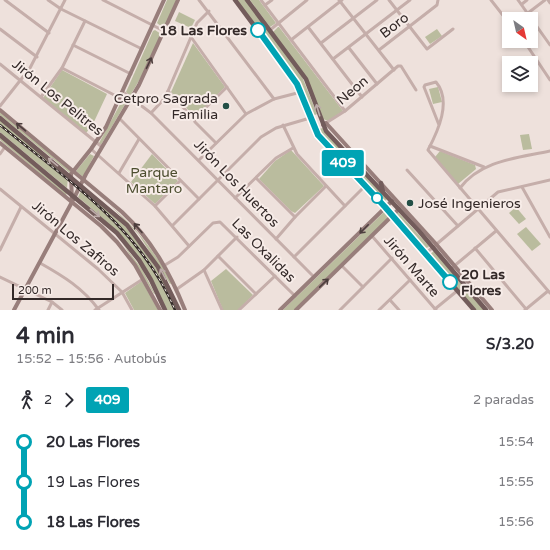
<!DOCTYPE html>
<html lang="es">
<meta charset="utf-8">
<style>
:root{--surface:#fff;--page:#f7f7f7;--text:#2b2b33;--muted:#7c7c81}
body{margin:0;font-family:"Varela Round",sans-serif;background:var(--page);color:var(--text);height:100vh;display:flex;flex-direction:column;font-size:15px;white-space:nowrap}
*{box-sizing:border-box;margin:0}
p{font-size:13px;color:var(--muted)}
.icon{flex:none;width:22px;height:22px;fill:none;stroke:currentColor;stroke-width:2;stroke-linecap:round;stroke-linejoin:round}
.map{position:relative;height:310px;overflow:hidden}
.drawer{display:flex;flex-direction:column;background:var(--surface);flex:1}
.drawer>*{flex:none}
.badge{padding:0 8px;border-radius:3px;font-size:14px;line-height:26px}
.needle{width:26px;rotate:146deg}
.fabs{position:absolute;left:502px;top:12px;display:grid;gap:8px}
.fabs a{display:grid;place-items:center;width:36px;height:36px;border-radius:0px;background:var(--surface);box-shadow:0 2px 6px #0003;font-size:20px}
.scale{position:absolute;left:12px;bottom:10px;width:102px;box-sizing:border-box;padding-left:4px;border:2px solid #332928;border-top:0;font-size:11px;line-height:14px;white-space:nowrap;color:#332928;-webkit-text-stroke:3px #f7ece8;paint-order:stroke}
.map>.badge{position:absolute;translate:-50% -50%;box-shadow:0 0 0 2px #fff}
.legs{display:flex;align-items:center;gap:6px;height:44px;padding:0 16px;font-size:13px}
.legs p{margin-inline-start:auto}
.overview{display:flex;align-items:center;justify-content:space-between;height:68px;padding:0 16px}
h1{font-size:22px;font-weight:800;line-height:30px}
ul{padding:0 16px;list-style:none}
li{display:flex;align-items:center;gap:14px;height:40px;font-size:15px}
li i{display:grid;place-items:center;width:6px;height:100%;margin:0 5px;background:currentColor}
li i::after{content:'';width:10px;height:10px;margin:-5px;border:3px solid;border-radius:50%;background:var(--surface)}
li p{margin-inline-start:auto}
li:first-child i{background:linear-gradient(#0000 50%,currentColor 0)}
li:last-child i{background:linear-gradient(currentColor 50%,#0000 0)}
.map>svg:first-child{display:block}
.green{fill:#babc9e}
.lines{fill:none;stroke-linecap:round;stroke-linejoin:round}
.street{stroke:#c5aeaa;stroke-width:3}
.secondary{stroke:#987e7b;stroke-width:4}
.primary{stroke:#735c5b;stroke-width:4.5}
.rail-casing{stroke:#332928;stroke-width:2.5}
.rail{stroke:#f7ece8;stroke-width:1;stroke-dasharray:3;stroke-linecap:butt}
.oneway{stroke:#4c3e3d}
.oneway2{stroke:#bcaba9}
.line-1-casing{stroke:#fff;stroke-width:9}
.line-1{stroke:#00a3b4;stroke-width:6}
.stop-1-dot{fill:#fff;stroke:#00a3b4;stroke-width:2}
.poi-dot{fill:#234f46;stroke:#f7ece8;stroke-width:1.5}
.labels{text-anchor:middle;stroke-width:4;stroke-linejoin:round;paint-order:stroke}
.street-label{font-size:14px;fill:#332928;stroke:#f7ece8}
.stop-label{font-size:14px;font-weight:bold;fill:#332928;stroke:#f7ece8;text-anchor:end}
.poi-label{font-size:14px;fill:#332928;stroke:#f7ece8;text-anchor:end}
.park-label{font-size:14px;fill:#4c4e2f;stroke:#f7ece8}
</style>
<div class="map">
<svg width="550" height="310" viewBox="0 0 550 310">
<rect width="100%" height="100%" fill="#eee1dc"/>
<g class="green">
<polygon points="167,0 177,0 165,27 162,27 157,23"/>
<polygon points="236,0 246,0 301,74 317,114 311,117 298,82"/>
<polygon points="250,0 259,0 276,23 270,27"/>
<polygon points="179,12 195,20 191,28 175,21"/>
<polygon points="278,27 279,27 343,111 328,121 323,119 308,80 273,32"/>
<polygon points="437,29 442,36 430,44 425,37"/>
<polygon points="155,30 161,34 144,72 130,96 126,92 153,31"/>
<polygon points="193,43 225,87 195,117 171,92"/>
<polygon points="62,70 107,94 92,126 86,133 43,98"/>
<polygon points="438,87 442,102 433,104 429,89"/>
<polygon points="124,97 126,97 127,101 101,145 99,143"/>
<polygon points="0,111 72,172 71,174 0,115"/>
<polygon points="315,118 319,129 323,128 387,199 383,203 322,138 312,119"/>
<polygon points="0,120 68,177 67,188 0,132"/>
<polygon points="529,134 532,149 523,150 520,135"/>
<polygon points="0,137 67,192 66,196 0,140"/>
<polygon points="291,150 324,186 295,213 291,211 259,179 275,161"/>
<polygon points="440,151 475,165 476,169 458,184 435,157"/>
<polygon points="90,154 94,156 83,177 76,171"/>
<polygon points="152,154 178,181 155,204 131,182"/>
<path d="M82,189L126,227L162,276L177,310H167C143,256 123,234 78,197Z"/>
<path d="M110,205C139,231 153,249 172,283L170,284L139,235Z"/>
<polygon points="516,207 526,219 519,224 509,213"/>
<polygon points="385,211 388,218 294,310 283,310"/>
<polygon points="398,212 428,245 429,247 423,249 395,216"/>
<polygon points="526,227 541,244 532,251 517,234"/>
<polygon points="123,244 142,269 155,294 154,294"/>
<polygon points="434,251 484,310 476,310 429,255"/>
<polygon points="226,269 253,295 238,310 223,310 211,281"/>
<polygon points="142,281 158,310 134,310 125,293"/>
</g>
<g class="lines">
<g class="street">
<polyline points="5,0 49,33"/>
<polyline points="48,0 61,9 142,49"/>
<polyline points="103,0 164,31"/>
<polyline points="199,0 274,99"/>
<polyline points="261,0 345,111"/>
<polyline points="339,0 394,70"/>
<polyline points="389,0 427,49 453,29"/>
<polyline points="491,0 509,23"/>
<polyline points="518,0 550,45"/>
<polyline points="548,0 550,3"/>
<polyline points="522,4 527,0"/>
<polyline points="265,5 272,0"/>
<polyline points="528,13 545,0"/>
<polyline points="308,27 362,97"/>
<polyline points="0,29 37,57"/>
<polyline points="270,30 307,0"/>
<polyline points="191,37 246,114"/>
<polyline points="291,40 342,0"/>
<polyline points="524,41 550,80"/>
<polyline points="321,43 377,0"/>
<polyline points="73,45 131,74"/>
<polyline points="349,48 377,84"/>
<polyline points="379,50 437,5 438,0"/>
<polyline points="333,59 410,0"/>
<polyline points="0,64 102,147"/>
<polyline points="62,68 120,98"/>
<polyline points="168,91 194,119 195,122 216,143"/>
<polyline points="123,92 151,113 314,277"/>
<polyline points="41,97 62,68 85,21"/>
<polyline points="0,106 30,68 65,0"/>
<polyline points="151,113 163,100 168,91 197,23 209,11"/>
<polyline points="119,118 199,199"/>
<polyline points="194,119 227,87"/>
<polyline points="326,123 345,111 398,66 401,66 416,90"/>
<polyline points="283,125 297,154 345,206"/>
<path d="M439,125L424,87L425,85L436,82C452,101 438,131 428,150L550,293"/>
<polyline points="430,146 484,167"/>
<polyline points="91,149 155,206 189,246"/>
<polyline points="0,154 5,147"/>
<polyline points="199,160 246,114 274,99 301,92"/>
<polyline points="407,170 458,226"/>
<polyline points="119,173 139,139"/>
<polyline points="256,178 295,217"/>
<polyline points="522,187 550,237"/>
<path d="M460,188C481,160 518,158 550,151"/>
<polyline points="0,189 98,269 122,292 132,310"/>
<polyline points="235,198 276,158 293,148"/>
<polyline points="155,206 180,181"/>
<polyline points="173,225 261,137 276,128 310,118"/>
<polyline points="372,236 436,310"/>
<polyline points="276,239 295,217 326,186"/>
<polyline points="475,248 526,309"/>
<polyline points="0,250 21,207"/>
<polyline points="425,254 498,192 550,180"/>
<polyline points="218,256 256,294"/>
<polyline points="294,257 365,186"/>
<path d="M40,263C63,276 83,288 99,310"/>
<polyline points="165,265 178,257 213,223 220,222 295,296"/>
<polyline points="342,266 363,287"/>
<polyline points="453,267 496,231"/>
<polyline points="204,270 222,310"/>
<polyline points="0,277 52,302 62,310"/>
<polyline points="177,289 204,270 237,237"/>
<polyline points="390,300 399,310"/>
<polyline points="435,309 457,291"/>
<polyline points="48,310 52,302"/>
<polyline points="95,310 143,279"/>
<polyline points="239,310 275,276"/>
<polyline points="340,310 392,258"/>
<polyline points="379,310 410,280"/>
<polyline points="525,310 548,291"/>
</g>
<g class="secondary">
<path d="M0,110L122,212C152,240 170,273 185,310"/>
<polyline points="323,125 326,123 436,244 492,310"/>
<polyline points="0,143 101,226 117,242 135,265 160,310"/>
<polyline points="73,200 86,174 139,85 178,0"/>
<polyline points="14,310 72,202 71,174 91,149 106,127 164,0"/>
<polyline points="280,310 392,201"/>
<polyline points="296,310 399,209"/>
</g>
<g class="primary">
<polyline points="235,0 294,79 318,135 385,207 474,310"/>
<polyline points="247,0 306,79 326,131 419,231 486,310"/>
<polyline points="0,118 127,225 158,267 179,310"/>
<polyline points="0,135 117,233 139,260 151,280 165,310"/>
<polyline points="381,183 383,192"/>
</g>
<defs>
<path id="rail" d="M0,125C68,181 139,226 175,310"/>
</defs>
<use href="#rail" class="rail-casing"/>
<use href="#rail" class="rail"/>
</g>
<defs><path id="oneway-shaft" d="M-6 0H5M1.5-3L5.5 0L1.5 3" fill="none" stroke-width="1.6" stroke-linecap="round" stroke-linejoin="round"/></defs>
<g class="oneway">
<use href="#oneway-shaft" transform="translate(149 63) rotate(-65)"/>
<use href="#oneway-shaft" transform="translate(21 127) rotate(-140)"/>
<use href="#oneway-shaft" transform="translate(138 228) rotate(-131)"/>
<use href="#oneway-shaft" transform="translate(364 229) rotate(135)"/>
<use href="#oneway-shaft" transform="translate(324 283) rotate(-44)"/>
</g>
<g class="oneway2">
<use href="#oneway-shaft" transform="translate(318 110) rotate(-107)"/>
<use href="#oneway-shaft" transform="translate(53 162) rotate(-141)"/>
<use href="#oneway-shaft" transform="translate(95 213) rotate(39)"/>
<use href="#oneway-shaft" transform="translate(163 274) rotate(-118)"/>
</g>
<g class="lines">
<defs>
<polyline id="line-1" points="258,30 297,84 318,135 385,207 450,282"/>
</defs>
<use href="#line-1" class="line-1-casing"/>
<use href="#line-1" class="line-1"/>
</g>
<g class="stop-1-dot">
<circle cx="258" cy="30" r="7"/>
<circle cx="377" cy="198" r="5"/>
<circle cx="450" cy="282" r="7"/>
</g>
<g class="poi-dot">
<circle cx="226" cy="106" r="4"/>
<circle cx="410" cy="203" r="4"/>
</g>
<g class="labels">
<g class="street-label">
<text transform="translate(394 25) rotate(-38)" y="5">Boro</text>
<text transform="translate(352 90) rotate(-40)" y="5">Neon</text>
<text transform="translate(58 97) rotate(39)" y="5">Jirón Los Pelitres</text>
<text transform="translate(237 183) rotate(46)" y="5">Jirón Los Huertos</text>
<text transform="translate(76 238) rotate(40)" y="5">Jirón Los Zafiros</text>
<text transform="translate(264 250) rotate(45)" y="5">Las Oxalidas</text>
<text transform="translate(412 266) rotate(49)" y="5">Jirón Marte</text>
</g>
<g class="stop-label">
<text x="247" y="35">18 Las Flores</text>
<text x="461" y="279" text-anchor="start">20 Las<tspan x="461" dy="16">Flores</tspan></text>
</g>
<g class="poi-label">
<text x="218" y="103">Cetpro Sagrada<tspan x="218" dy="16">Familia</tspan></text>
<text x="418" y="208" text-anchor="start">José Ingenieros</text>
</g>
<g class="park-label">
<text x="154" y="177">Parque<tspan x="154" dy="16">Mantaro</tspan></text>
</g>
</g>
</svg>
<div class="fabs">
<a><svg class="needle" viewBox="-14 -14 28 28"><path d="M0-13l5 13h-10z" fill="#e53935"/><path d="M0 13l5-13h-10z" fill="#7c7c81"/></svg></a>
<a><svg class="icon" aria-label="layers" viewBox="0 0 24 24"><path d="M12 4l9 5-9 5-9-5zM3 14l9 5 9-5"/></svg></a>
</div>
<div class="scale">200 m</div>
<b class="badge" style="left:343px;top:163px;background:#00a3b4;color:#fff">409</b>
</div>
<section class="drawer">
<div class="overview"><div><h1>4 min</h1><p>15:52 – 15:56 · Autobús</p></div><b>S/3.20</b></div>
<div class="legs"><svg class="icon" aria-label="walk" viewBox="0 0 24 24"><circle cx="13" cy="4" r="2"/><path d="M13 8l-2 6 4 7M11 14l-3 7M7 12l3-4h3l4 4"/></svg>2<svg class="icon" aria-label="forward" viewBox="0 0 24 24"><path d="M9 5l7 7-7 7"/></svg><b class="badge" style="background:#00a3b4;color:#fff">409</b><p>2 paradas</p></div>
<ul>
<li><i style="color:#00a3b4"></i><b>20 Las Flores</b><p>15:54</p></li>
<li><i style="color:#00a3b4"></i><span>19 Las Flores</span><p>15:55</p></li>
<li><i style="color:#00a3b4"></i><b>18 Las Flores</b><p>15:56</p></li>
</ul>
</section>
